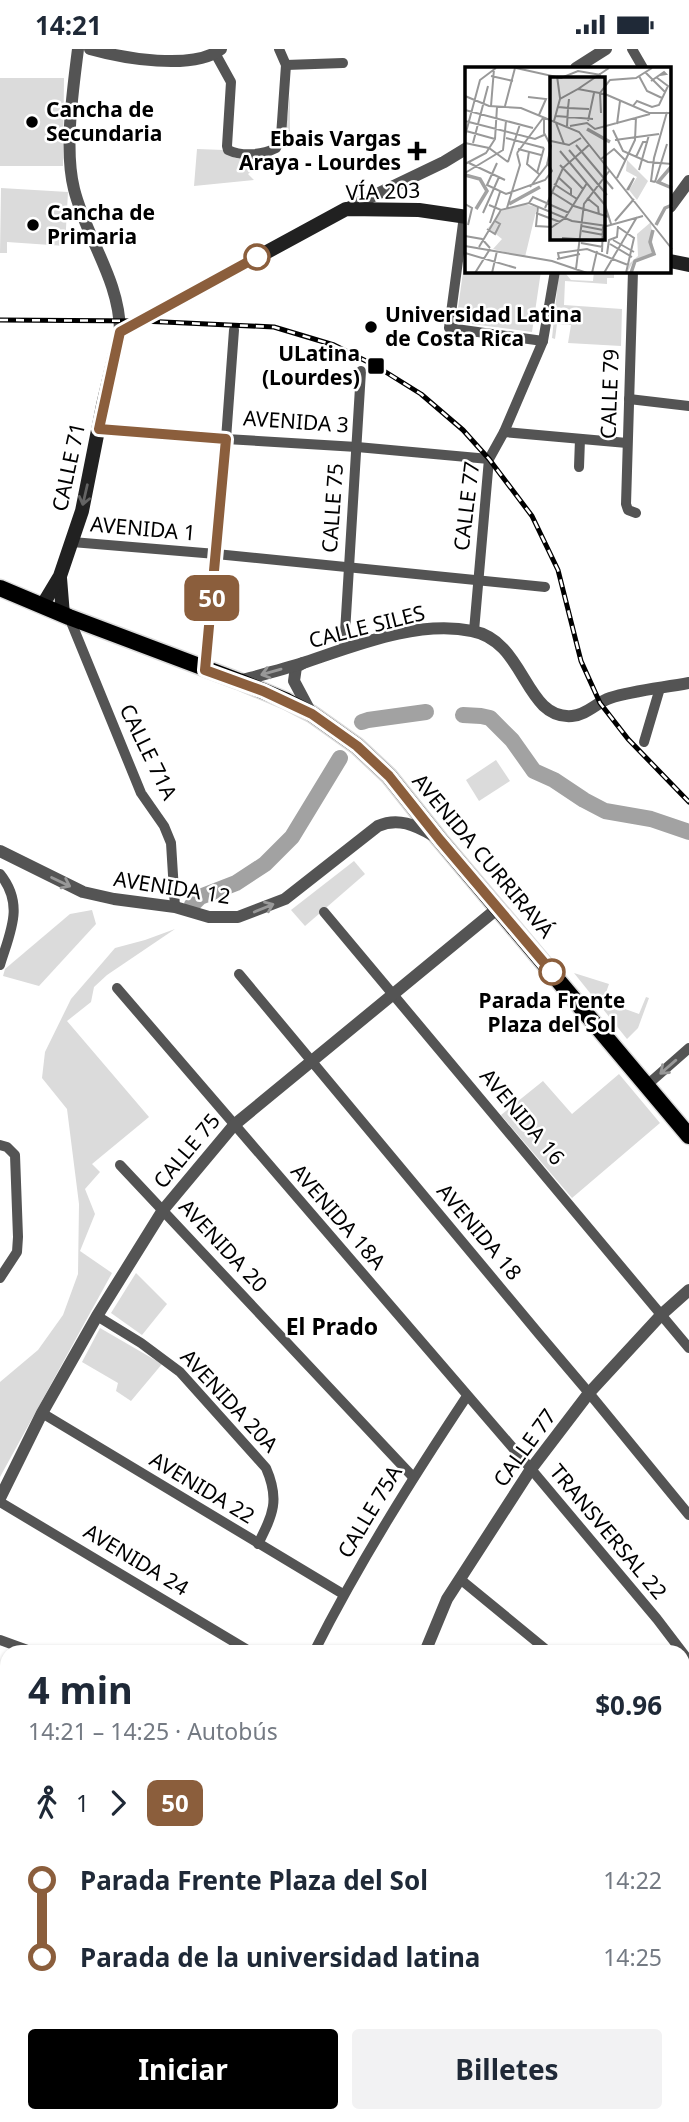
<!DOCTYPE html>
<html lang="es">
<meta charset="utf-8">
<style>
:root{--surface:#fff;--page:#f2f2f3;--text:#1f2937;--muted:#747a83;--accent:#000}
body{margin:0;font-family:"Noto Sans",sans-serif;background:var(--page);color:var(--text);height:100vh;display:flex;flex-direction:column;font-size:26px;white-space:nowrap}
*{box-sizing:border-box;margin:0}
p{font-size:23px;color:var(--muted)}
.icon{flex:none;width:38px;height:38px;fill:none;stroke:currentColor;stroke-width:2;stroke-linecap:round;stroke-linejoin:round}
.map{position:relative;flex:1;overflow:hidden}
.drawer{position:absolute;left:0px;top:1596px;width:690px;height:478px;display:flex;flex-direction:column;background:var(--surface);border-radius:21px 21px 0 0;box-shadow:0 2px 5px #0004}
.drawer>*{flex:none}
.badge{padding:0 14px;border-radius:10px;font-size:24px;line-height:46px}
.map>.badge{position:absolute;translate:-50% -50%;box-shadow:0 0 0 4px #fff}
.legs{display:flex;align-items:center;gap:10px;height:77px;padding:0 28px;font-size:23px}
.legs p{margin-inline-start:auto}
.summary{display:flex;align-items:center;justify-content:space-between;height:119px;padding:0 28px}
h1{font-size:38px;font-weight:700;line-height:52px}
.button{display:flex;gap:14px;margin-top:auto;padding:14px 28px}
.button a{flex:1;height:80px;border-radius:7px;background:var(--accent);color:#fff;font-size:28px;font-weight:700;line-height:80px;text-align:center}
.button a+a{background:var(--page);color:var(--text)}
ul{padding:0 28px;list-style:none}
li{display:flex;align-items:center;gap:24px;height:77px;font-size:26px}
li i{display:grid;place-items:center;width:10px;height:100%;margin:0 9px;background:currentColor}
li i::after{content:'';width:18px;height:18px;margin:-9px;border:5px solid;border-radius:50%;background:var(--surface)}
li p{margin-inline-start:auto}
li:first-child i{background:linear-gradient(#0000 50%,currentColor 0)}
li:last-child i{background:linear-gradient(currentColor 50%,#0000 0)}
.status{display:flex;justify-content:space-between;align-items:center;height:49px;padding:0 35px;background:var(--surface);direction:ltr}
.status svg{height:19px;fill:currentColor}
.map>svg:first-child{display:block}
.green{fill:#dbdbdb}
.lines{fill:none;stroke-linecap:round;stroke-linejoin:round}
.river{stroke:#a2a2a2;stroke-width:16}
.trunk-casing{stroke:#dbdbdb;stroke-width:19}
.minor{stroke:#545454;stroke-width:10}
.tertiary{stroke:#545454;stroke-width:12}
.secondary{stroke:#212121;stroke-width:14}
.trunk{stroke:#000;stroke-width:16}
.rail-casing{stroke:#000;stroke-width:5}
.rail{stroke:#fff;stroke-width:2.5;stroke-dasharray:8;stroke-linecap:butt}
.oneway{stroke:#646464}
.oneway2{stroke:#989898}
.line-1-casing{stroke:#fff;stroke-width:16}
.line-1{stroke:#8b5e3c;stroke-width:10}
.poi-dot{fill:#000;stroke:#fff;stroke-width:2.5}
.stop-1-dot{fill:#fff;stroke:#8b5e3c;stroke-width:3.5}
.labels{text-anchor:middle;stroke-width:5;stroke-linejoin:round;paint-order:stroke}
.poi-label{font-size:21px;font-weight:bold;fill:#000;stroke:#fff;text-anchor:start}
.street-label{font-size:21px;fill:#000;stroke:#fff}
.stop-label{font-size:21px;font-weight:bold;fill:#000;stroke:#fff}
.neighbourhood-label{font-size:23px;font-weight:bold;fill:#000;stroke:#fff}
.inset-river{fill:none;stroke:#a2a2a2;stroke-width:3.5}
.inset-road{fill:none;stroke:#999;stroke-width:2}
.view{fill:#000;fill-opacity:0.15;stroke:#000;stroke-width:3.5}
.inset-edge{fill:none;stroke:#000;stroke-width:3.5}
</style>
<div class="status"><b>14:21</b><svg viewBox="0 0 49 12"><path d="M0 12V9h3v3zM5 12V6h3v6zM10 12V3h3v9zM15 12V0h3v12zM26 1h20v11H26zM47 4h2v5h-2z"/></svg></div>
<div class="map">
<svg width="689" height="2073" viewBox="0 0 689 2073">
<rect width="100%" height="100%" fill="#fff"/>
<g class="green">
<polygon points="0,29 64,29 63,117 0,117"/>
<path d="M290,46V92L248,125L254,131L194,137L197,100L224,101C230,109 239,110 249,111C288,112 286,74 290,46Z"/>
<polygon points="1,139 68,143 65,197 7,193 7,204 0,204"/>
<polygon points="467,195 467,222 541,222 532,283 456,273"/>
<polygon points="559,222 566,225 571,231 593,232 594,222 614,222 614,229 607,229 607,235 565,232 564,256 622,260 621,297 568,294 571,276 557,275 555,290 552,289"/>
<polygon points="496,711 510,732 479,752 466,731"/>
<polygon points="354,812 365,825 305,877 291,861"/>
<polygon points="92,861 96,875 39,937 3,927 5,920 70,865"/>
<polygon points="175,880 107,926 94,938 91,953 67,972 149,1068 92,1115 100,1123 85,1140 95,1165 80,1202 112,1224 0,1428 0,1333 38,1301 63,1266 78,1225 79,1155 67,1060 42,1029 45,1003 71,950 103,913 115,899 145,891"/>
<polygon points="574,924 609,935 603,952 639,965 646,948 649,949 638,979 627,990"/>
<polygon points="619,1025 660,1074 572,1149 501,1066 543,1032 572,1065"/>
<polygon points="136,1224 167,1255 142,1286 111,1264"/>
<polygon points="100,1279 162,1315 131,1352 116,1342 118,1334 82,1313"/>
</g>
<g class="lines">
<g class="river">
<polyline points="463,666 481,667 490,669 512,691 534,722 554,731 584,751 605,762 651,770 689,783"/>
<polyline points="362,673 368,671 426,663"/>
<polyline points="192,856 200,848 236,834 265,815 292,788 340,709"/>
</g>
<defs>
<polyline id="trunk" points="0,539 69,568 239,632 287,652 312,665 357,697 389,727 440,791 689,1087"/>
</defs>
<use href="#trunk" class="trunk-casing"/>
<g class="minor">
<polyline points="632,0 643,19"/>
<path d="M215,4L231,33L227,97L228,101C243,108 262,106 276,99L281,87L286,16L279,0"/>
<polyline points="286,16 343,14"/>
<polyline points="464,167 449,279 543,292"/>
<polyline points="633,222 626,455 628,461 636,464"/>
<polyline points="234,281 226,390 357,398 489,410"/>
<polyline points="629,350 689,357"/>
<polyline points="504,383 627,394"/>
<polyline points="579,418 580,390"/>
<polyline points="72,493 216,505 545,538"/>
<polyline points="69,568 141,744 164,777 171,794 175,858"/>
<polyline points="474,582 489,410 504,383 543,292 555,222"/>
<polyline points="344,600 361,322"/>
<polyline points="644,693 660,639"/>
<path d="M0,825C25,856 10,883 0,916"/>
<polyline points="324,863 689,1299"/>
<polyline points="239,925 539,1285 589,1344 689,1466"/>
<polyline points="117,939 531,1420 657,1570 689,1612"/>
<polyline points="647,1036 689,999"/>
<polyline points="0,1096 7,1098 15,1106 18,1188 17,1203 0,1229"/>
<polyline points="120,1116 413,1428"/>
<path d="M97,1267L141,1294L180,1323L266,1419C280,1451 273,1465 258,1495"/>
<polyline points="42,1364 343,1545"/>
<polyline points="0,1453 251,1603"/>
<polyline points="460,1530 549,1603"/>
<polyline points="0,1591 33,1603"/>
<path d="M314,1603C359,1514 412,1430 467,1347"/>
<polyline points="682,1771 689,1773"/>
<polyline points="0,1774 7,1776"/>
<polyline points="0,1838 7,1841"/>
<polyline points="682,1883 689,1884"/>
<polyline points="0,1908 7,1909"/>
<polyline points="606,2067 628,2073"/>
<polyline points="678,2067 678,2073"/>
<polyline points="148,2073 149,2067"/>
<polyline points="231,2073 233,2067"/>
<polyline points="305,2073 306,2067"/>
</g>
<g class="tertiary">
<path d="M78,0C73,41 64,100 74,140C86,189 120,231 120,283"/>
<path d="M90,0C122,9 193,22 221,0"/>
<polyline points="576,19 606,0"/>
<polyline points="670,158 689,132"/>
<polyline points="346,160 444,113 467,99"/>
<polyline points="303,614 296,618 294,632 311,664"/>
<path d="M239,632C261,626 284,620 306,613C357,596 418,571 472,582C526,592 524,671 572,667C587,666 597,653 610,649C635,641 663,639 689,634"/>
<path d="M0,802L83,843L114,850L175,858L209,868H238L285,850L378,777C398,768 415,776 434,787"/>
<polyline points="0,1449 42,1364 97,1267 163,1161 234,1076 498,859"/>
<polyline points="425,1603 447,1550 531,1420 589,1344 662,1265 689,1241"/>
<polyline points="0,1689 7,1691"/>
<polyline points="389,2073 389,2067"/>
</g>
<g class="secondary">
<polyline points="670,212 689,216"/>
<polyline points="99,380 226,390 205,621"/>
<polyline points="60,529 63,566"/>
<polyline points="42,557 60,527 82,462 103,356 120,283 346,160 419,161 467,168"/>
</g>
<use href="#trunk" class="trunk"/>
<defs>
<polyline id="rail" points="0,271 142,272 274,278 334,296 376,317 421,345 463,381 489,410 532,467 558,521 581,612 600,654 628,690 689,753"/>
</defs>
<use href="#rail" class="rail-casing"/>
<use href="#rail" class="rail"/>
</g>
<defs><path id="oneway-shaft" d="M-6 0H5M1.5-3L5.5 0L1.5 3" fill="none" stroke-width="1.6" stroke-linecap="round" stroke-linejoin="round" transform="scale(1.75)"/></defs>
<use class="oneway" href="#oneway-shaft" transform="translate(85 446) rotate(103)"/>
<g class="oneway2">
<use href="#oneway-shaft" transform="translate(271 623) rotate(164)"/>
<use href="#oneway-shaft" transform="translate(61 833) rotate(26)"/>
<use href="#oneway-shaft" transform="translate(264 859) rotate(-22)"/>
<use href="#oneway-shaft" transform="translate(668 1018) rotate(139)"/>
</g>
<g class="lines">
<defs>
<polyline id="line-1" points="257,208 120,283 99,380 226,390 205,621 263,642 312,665 357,697 389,727 440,791 552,923"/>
</defs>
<use href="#line-1" class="line-1-casing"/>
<use href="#line-1" class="line-1"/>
</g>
<g class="poi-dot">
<circle cx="32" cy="73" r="7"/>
<path d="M413.5 91.5h7v7h7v7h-7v7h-7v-7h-7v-7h7z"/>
<circle cx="33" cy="176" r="7"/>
<circle cx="371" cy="278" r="7"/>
<rect x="367" y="308" width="18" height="18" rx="3.5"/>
</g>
<g class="stop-1-dot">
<circle cx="257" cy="208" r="12"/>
<circle cx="552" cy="923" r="12"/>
</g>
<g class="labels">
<g class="poi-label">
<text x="46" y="68">Cancha de<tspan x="46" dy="24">Secundaria</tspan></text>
<text x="401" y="97" text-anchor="end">Ebais Vargas<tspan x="401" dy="24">Araya - Lourdes</tspan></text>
<text x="47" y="171">Cancha de<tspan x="47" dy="24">Primaria</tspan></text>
<text x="385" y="273">Universidad Latina<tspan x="385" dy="24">de Costa Rica</tspan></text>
<text x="360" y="312" text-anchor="end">ULatina<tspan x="360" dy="24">(Lourdes)</tspan></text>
</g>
<g class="street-label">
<text transform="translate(383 143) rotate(-2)" y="7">VÍA 203</text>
<text transform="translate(610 345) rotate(-88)" y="7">CALLE 79</text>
<text transform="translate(296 373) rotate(4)" y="7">AVENIDA 3</text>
<text transform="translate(69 418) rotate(-78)" y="7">CALLE 71</text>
<text transform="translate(467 457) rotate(-83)" y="7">CALLE 77</text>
<text transform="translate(333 459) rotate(-86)" y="7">CALLE 75</text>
<text transform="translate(143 480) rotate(5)" y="7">AVENIDA 1</text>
<text transform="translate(367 578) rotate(-14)" y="7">CALLE SILES</text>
<text transform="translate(148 703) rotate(64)" y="7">CALLE 71A</text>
<text transform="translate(483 807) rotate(50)" y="7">AVENIDA CURRIRAVÁ</text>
<text transform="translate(172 839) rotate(9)" y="7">AVENIDA 12</text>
<text transform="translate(522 1068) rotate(50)" y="7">AVENIDA 16</text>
<text transform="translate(187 1102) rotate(-50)" y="7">CALLE 75</text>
<text transform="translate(338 1168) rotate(49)" y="7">AVENIDA 18A</text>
<text transform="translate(479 1183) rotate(50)" y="7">AVENIDA 18</text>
<text transform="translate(223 1197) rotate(47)" y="7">AVENIDA 20</text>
<text transform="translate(229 1352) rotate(47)" y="7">AVENIDA 20A</text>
<text transform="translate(525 1399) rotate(-54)" y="7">CALLE 77</text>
<text transform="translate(202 1439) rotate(31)" y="7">AVENIDA 22</text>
<text transform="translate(370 1463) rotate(-59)" y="7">CALLE 75A</text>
<text transform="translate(608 1483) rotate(50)" y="7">TRANSVERSAL 22</text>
<text transform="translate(136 1511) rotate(31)" y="7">AVENIDA 24</text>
</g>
<g class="stop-label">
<text x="552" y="959">Parada Frente<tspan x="552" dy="24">Plaza del Sol</tspan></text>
</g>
<g class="neighbourhood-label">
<text x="332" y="1286">El Prado</text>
</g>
</g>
<g transform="translate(465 18)">
<rect width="206" height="206" fill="#fff"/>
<path d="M162,93L183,114L172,133L164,123L172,110L161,104ZM59,137L72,140L60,190L28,182L37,172L23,161L37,144ZM186,155L188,187L169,193L162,206L164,197L173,189L172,167Z" fill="#dbdbdb"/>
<path class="inset-river" d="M122,62L145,75M206,100L193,115L207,121M0,108L15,112L22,124L11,142M44,137L75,120M191,158L200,141L207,138M166,206L170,194L189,187L185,175L188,163"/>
<path class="inset-road" d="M51,1L96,11L113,4L136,8M180,5L200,25M26,9L48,14M92,9L95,31M174,9L182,24L197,31M186,14L199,5L201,7L195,8M113,22L144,1M0,29L24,39L56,41L114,65L207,182M63,30L81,32L74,48M104,32L103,41L124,42M26,39L29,2M40,39L50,1M168,39L172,34L187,40L194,38L203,19L191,10M93,40L103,41L102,59M0,43L68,61M136,46L135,26L145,13L171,11L187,1M205,46L206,70M91,49L128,52M0,54L70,72L79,68M89,54L95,32L113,22L140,27L184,46H207M123,54L129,26M91,56L99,77M152,57L155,34M105,59L122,56L130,62L185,47M148,63L158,84L183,95L207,97M1,64L30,72M0,69L15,13L31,1M41,71L79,81M150,73L194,67M86,74L104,78L116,71M0,76L24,81L43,95M8,76L23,19M111,78L148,122M53,82L76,88M104,83L142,128M95,84L140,138L146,157M64,85L62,97L74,107M52,86L78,51M171,90L178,75H183M136,92L149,82L161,94M43,95L55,57M4,96L40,113M32,96L22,118L41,127L80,113L87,104L82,95M0,97L21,86L30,72L32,40M95,98L118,122M174,103L184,68M0,106L38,83L41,54M72,106L79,81M93,110L106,122V128M152,111L170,73L171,50M190,115L186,114L189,91L202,45M190,115L202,77M89,117L112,132M65,120L82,98L86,79L79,66V50M162,123L169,111L163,123M85,124L109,139L144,150M122,131L133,140L134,148M64,136L68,130L104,146M0,137L7,141L3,158M24,138L36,143L64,136L107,154L142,159L178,149M73,139L71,159L87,160L100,151L122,116M42,141L55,98L52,86M80,141L98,101L124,78M18,146L34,110M71,146L95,155M150,154L169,132M25,156L35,125M117,159L138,163M153,160L169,171L161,206M22,162L30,167L35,157L30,154M117,164L139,168M0,169L17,172L25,181M97,171L139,174M148,173L169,185M116,176L138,180M145,177L167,190M0,179L87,194L122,206M14,180L36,143M137,185L138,159M0,186L51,201M142,187L144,173L152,170L153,159M94,191L93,186L122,182L163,198M92,192L115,187M111,202L119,137L145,103M10,206L25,182M27,206L32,184M127,206L132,184M139,206L172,150"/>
<path class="view" d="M85,10H140V173H85Z"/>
<rect width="206" height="206" class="inset-edge"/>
</g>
</svg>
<b class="badge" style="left:212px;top:549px;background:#8b5e3c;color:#fff">50</b>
<section class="drawer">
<div class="summary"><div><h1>4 min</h1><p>14:21 – 14:25 · Autobús</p></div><b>$0.96</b></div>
<div class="legs"><svg class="icon" aria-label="walk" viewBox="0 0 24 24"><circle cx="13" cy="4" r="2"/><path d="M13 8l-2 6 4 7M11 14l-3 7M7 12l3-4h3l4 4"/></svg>1<svg class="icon" aria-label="forward" viewBox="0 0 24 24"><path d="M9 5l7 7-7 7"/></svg><b class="badge" style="background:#8b5e3c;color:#fff">50</b></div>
<ul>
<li><i style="color:#8b5e3c"></i><b>Parada Frente Plaza del Sol</b><p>14:22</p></li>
<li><i style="color:#8b5e3c"></i><b>Parada de la universidad latina</b><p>14:25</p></li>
</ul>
<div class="button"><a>Iniciar</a><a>Billetes</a></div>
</section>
</div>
